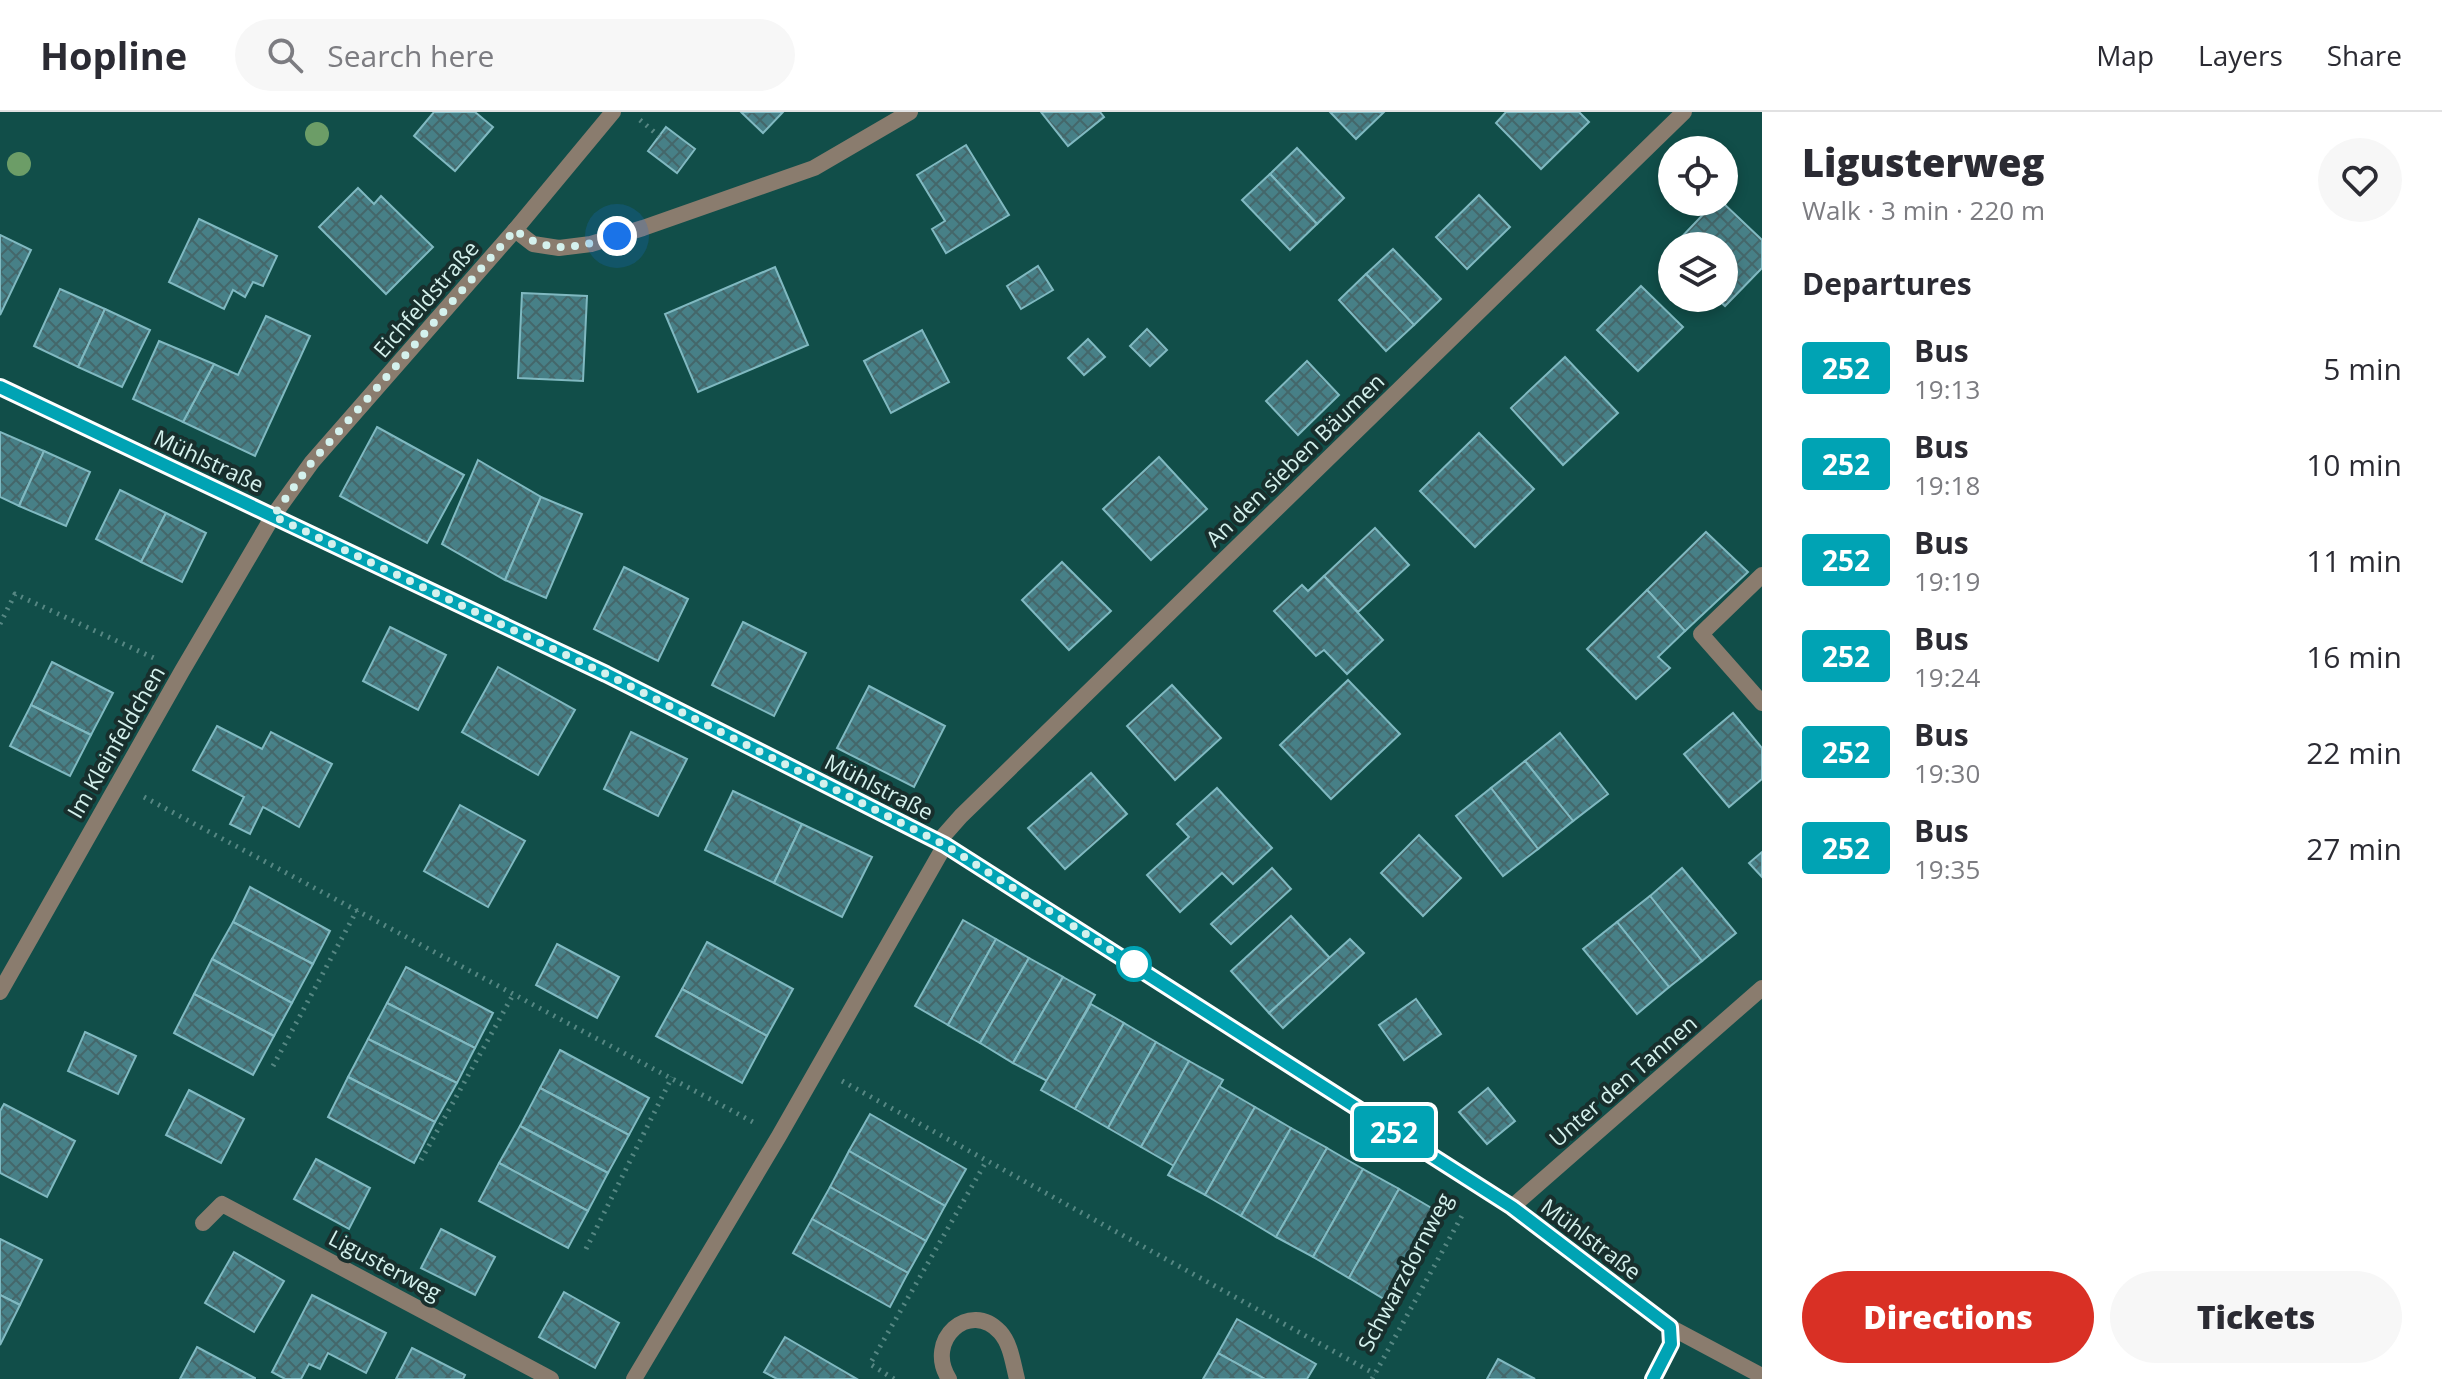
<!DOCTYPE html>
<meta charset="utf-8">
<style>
:root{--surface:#fff;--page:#f7f7f7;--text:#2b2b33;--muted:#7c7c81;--line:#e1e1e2;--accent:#d93025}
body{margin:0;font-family:"Open Sans",sans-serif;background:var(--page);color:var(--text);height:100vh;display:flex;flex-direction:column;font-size:30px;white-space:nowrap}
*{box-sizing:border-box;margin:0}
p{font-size:26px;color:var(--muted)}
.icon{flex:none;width:44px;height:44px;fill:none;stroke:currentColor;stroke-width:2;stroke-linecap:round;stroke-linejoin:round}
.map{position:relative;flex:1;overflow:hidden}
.sheet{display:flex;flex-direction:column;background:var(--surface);width:680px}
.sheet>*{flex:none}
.badge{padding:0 16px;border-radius:6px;font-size:28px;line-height:52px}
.fabs{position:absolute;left:1658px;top:24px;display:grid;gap:16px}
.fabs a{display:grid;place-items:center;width:80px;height:80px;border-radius:50%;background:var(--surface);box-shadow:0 4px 12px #0003;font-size:40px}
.you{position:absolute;width:40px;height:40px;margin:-20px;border:6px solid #fff;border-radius:50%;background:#1a73e8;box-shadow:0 0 0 12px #1a73e833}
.map>.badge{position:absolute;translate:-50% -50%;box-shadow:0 0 0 4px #fff}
h2{padding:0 40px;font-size:30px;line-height:72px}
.round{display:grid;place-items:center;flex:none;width:84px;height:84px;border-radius:42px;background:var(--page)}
.head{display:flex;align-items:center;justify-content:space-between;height:136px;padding:0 40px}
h1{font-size:38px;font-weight:800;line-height:60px}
.action{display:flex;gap:16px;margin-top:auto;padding:16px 40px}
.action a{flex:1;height:92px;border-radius:48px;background:var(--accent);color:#fff;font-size:32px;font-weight:800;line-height:92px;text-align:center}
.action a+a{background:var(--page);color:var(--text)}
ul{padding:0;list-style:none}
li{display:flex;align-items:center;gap:24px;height:96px;padding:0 40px}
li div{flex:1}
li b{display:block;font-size:30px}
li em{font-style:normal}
li .badge{min-width:88px;font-weight:700;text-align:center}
header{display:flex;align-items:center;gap:48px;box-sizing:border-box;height:112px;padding:0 40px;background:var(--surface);border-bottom:2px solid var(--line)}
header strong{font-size:38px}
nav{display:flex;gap:44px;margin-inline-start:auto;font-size:28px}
.search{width:560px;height:72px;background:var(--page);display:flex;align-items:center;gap:20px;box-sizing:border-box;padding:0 28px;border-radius:44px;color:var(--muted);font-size:30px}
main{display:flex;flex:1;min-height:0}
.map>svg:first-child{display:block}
.building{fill:url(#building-cross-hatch);stroke:#80b9c1;stroke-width:2}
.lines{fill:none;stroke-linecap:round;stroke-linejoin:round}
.path{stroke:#568783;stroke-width:5;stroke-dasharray:2 6;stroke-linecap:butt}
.service{stroke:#8a7c6e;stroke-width:16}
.minor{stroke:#8a7c6e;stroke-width:16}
.tree{fill:#6c9d67}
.line-casing{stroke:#fff;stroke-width:18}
.line{stroke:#00a3b4;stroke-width:12}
.walk{stroke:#d4f1ed;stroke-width:8;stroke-dasharray:0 14.4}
.stop-dot{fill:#fff;stroke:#00a3b4;stroke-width:4}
.labels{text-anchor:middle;stroke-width:8;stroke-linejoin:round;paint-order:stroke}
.street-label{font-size:22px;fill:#d4f1ed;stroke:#182f2d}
</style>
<header>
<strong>Hopline</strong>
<div class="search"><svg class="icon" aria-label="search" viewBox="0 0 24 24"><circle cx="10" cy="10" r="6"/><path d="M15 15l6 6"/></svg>Search here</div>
<nav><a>Map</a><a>Layers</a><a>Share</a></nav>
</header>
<main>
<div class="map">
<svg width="1762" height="1267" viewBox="0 0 1762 1267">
<defs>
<pattern id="building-cross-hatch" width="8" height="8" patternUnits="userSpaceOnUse" patternTransform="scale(2)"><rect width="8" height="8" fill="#478087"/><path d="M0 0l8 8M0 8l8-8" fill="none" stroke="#44676a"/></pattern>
</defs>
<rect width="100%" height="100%" fill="#114e49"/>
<g class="building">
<polygon points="434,0 475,0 493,15 455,59 414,24"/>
<polygon points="741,0 783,0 763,21"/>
<polygon points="1041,0 1100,0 1104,5 1068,34"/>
<polygon points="1330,0 1384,0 1356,27"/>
<polygon points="1506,0 1579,0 1589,10 1541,57 1496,11"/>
<polygon points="666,15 695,37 677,61 648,39"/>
<polygon points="966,33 1009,103 946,141 932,117 945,109 917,63"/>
<polygon points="1297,36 1344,86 1317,112 1270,62"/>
<polygon points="1270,62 1317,112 1290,138 1242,88"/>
<polygon points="358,76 374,92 381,84 433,135 386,182 319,115"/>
<polygon points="1479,83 1510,115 1467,157 1436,125"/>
<polygon points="1715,90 1722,90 1762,128 1762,156 1725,194 1716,186 1724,186 1724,134 1673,134"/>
<polygon points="199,107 277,144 263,174 253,170 245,185 233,178 224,197 169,170"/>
<polygon points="0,123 31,138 0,203"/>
<polygon points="1393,137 1441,187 1414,213 1366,162"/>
<polygon points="1038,154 1053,178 1021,197 1007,174"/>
<polygon points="775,155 808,233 698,280 665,202"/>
<polygon points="1366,162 1414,213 1386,239 1339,188"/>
<polygon points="1641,174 1683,215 1638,259 1597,218"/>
<polygon points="60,177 105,197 78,255 34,234"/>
<polygon points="522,181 587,184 583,269 518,266"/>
<polygon points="105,197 150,218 122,275 78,255"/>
<polygon points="266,204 310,224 255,344 183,310 214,252 238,263"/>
<polygon points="1147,217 1167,238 1150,254 1130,234"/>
<polygon points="922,218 949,270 891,301 864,249"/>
<polygon points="1088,227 1105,245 1084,263 1068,246"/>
<polygon points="159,229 214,252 183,310 133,287"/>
<polygon points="1565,245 1618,301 1563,353 1511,296"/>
<polygon points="1307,249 1339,283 1298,323 1266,289"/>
<polygon points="377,315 464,363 427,431 340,384"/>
<polygon points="0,320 44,339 19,394 0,385"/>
<polygon points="1479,321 1534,377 1475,435 1420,379"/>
<polygon points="44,339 90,360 66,414 19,394"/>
<polygon points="1159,345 1207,397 1151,448 1103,397"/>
<polygon points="478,348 541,385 505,468 442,432"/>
<polygon points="120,378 166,401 141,450 96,427"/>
<polygon points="541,385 582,402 546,486 505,468"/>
<polygon points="166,401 206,421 182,470 141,450"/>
<polygon points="1375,416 1409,453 1358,500 1324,464"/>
<polygon points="1706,420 1748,460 1685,519 1647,478"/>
<polygon points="1062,450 1111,499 1069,538 1022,488"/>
<polygon points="624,455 688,487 658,549 594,517"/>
<polygon points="1324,464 1383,528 1347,562 1324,538 1316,544 1274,499 1302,473 1308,479"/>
<polygon points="1647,478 1685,519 1658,545 1670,556 1636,587 1587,537"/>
<polygon points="743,510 806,541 774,604 712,573"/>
<polygon points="390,515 446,543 418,598 363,569"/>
<polygon points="52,550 113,581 91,623 31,593"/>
<polygon points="498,555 575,598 538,663 462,620"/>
<polygon points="1348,568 1400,622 1331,687 1280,633"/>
<polygon points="1172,573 1221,626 1175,668 1127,614"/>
<polygon points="869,574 945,614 914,675 837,636"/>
<polygon points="31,593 91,623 70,664 10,634"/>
<polygon points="1733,601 1762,636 1762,667 1729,695 1684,642"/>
<polygon points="217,614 262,637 271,620 332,652 299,715 263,695 250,722 230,712 244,685 193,658"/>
<polygon points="631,620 687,647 658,704 604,677"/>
<polygon points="1560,621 1608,682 1573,709 1525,649"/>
<polygon points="1525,649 1573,709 1538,737 1491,676"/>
<polygon points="1091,661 1127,702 1065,757 1028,716"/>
<polygon points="1217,676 1272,736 1233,772 1222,761 1180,800 1147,763 1189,725 1177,712"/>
<polygon points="1491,676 1538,737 1503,764 1456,704"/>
<polygon points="733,679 802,712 774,771 705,738"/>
<polygon points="460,693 525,729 488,795 424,759"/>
<polygon points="802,712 872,745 842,805 774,771"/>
<polygon points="1419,723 1461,766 1423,804 1381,761"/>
<polygon points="1762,740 1762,765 1749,751"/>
<polygon points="1272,756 1291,777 1231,832 1211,812"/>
<polygon points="1682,756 1736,821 1702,849 1650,784"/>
<polygon points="250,775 330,819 313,852 233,810"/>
<polygon points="1650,784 1702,849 1669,875 1617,810"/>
<polygon points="1291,804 1330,846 1269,901 1231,859"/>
<polygon points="963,808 996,827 948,913 915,894"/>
<polygon points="233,810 313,852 292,891 212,847"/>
<polygon points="1617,810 1669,875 1637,902 1583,837"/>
<polygon points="996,827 1029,846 980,931 948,913"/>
<polygon points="1350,827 1364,841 1283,916 1269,901"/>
<polygon points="707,830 793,877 767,924 682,877"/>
<polygon points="557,832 619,865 597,906 536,873"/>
<polygon points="1029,846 1063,865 1013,951 980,931"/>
<polygon points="212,847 292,891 274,924 194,882"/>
<polygon points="406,855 493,901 475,936 387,891"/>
<polygon points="1063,865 1095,883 1047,969 1013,951"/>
<polygon points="682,877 767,924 742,971 656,924"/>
<polygon points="194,882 274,924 253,963 174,921"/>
<polygon points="1416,887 1441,922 1404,948 1379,913"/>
<polygon points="387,891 475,936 457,971 368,927"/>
<polygon points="1091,892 1124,911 1075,997 1041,978"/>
<polygon points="1124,911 1156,930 1108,1016 1075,997"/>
<polygon points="85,920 136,944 118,982 68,959"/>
<polygon points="368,927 457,971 435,1010 348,965"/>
<polygon points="1156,930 1189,949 1141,1035 1108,1016"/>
<polygon points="560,938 649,986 629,1023 540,976"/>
<polygon points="1189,949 1223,968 1174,1054 1141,1035"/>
<polygon points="348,965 435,1010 414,1051 328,1005"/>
<polygon points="1219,974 1255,995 1205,1083 1168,1063"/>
<polygon points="540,976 629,1023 608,1061 520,1014"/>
<polygon points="1488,976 1515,1009 1487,1032 1459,1000"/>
<polygon points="189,978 244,1007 221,1051 166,1023"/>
<polygon points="4,992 75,1029 47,1085 0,1061 0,999"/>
<polygon points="1255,995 1291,1016 1241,1104 1205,1083"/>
<polygon points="870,1002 966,1057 945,1094 849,1039"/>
<polygon points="520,1014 608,1061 588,1099 499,1051"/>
<polygon points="1291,1016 1327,1036 1276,1125 1241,1104"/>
<polygon points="1327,1036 1363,1057 1313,1145 1276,1125"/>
<polygon points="849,1039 945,1094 926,1129 830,1075"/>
<polygon points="316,1047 370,1076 349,1117 294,1087"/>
<polygon points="499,1051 588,1099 568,1136 479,1089"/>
<polygon points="1363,1057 1399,1077 1349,1166 1313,1145"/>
<polygon points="830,1075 926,1129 908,1161 812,1107"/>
<polygon points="1399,1077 1435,1098 1384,1187 1349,1166"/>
<polygon points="812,1107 908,1161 890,1195 793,1141"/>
<polygon points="441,1117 495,1145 475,1183 421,1156"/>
<polygon points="0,1127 42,1148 20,1193 0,1183"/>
<polygon points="234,1140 284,1169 254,1220 205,1191"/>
<polygon points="564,1180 619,1211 595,1256 539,1225"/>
<polygon points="0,1183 20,1193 0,1233"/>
<polygon points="312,1183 386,1221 366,1261 328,1241 320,1257 309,1252 301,1267 285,1267 272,1260"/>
<polygon points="1237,1207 1316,1252 1307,1267 1265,1267 1218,1241"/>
<polygon points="785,1225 857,1267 777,1267 764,1260"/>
<polygon points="197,1235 255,1266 255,1267 180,1267"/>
<polygon points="412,1236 465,1263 463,1267 396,1267"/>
<polygon points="1218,1241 1265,1267 1203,1267"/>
<polygon points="1498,1247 1535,1267 1487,1267"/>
</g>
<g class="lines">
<g class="path">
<polyline points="640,8 659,24"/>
<polyline points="0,512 15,482 156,547"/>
<polyline points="144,685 753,1010"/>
<polyline points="273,954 357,798"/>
<polyline points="842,969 1375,1262"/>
<polyline points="421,1048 514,881"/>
<polyline points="586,1137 672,965"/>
<polyline points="894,1267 870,1252 987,1048"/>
<polyline points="1372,1267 1464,1100"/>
</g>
<polyline class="service" points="1762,463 1701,522 1762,591"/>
<g class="minor">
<polyline points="515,118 533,132 559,136 591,132 643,116 814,56 910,0"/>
<polyline points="0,275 606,562 945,733 1512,1095 1670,1215 1762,1264"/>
<polyline points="938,730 961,704 1684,0"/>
<polyline points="0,880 182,559 273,404 312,350 515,118 613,0"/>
<polyline points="1512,1095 1762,876"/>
<polyline points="203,1111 222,1092 551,1267"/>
<polyline points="634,1267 779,1024 945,733"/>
<path d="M949,1267C924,1228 970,1187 1000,1220C1011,1232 1013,1252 1017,1267"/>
<polyline points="1653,1267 1671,1232 1670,1215"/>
</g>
</g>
<g class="tree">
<circle cx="317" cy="22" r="12"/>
<circle cx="19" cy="52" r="12"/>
</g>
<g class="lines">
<defs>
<polyline id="line" points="0,275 606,562 945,733 1512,1095 1670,1215 1671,1232 1653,1267"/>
</defs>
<use href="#line" class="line-casing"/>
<use href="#line" class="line"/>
<path class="walk" d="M617,124C579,135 549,144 515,118L312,350L273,404L606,562L945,733L1138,855L1134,852"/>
</g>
<circle class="stop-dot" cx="1134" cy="852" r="16"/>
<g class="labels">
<g class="street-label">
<text transform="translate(426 187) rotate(-49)" y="8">Eichfeldstraße</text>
<text transform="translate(1295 348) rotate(-44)" y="8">An den sieben Bäumen</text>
<text transform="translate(209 349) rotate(25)" y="8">Mühlstraße</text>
<text transform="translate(116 630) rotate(-60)" y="8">Im Kleinfeldchen</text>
<text transform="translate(879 675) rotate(27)" y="8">Mühlstraße</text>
<text transform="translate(1623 969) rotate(-41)" y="8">Unter den Tannen</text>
<text transform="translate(1591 1127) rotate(37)" y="8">Mühlstraße</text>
<text transform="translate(385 1153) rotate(28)" y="8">Ligusterweg</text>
<text transform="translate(1405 1160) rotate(-62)" y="8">Schwarzdornweg</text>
</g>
</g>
</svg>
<div class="fabs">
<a><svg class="icon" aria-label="locate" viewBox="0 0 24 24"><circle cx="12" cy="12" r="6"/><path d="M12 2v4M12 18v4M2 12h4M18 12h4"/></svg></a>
<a><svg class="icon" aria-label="layers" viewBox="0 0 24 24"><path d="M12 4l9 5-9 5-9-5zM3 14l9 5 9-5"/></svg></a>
</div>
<div class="you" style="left:617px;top:124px"></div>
<b class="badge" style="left:1394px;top:1020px;background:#00a3b4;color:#fff">252</b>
</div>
<section class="sheet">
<div class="head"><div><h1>Ligusterweg</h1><p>Walk · 3 min · 220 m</p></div><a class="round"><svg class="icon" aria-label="heart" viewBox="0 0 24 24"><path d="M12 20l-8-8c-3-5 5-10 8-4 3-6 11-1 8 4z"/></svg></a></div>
<h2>Departures</h2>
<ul>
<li><span class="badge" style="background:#00a3b4;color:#fff">252</span><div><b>Bus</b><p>19:13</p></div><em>5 min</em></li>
<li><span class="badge" style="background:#00a3b4;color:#fff">252</span><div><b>Bus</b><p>19:18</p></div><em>10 min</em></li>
<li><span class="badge" style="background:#00a3b4;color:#fff">252</span><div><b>Bus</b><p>19:19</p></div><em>11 min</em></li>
<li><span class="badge" style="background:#00a3b4;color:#fff">252</span><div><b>Bus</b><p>19:24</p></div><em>16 min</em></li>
<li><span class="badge" style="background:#00a3b4;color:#fff">252</span><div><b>Bus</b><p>19:30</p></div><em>22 min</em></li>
<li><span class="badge" style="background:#00a3b4;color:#fff">252</span><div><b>Bus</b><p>19:35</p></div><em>27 min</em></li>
</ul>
<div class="action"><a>Directions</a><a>Tickets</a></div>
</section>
</main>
